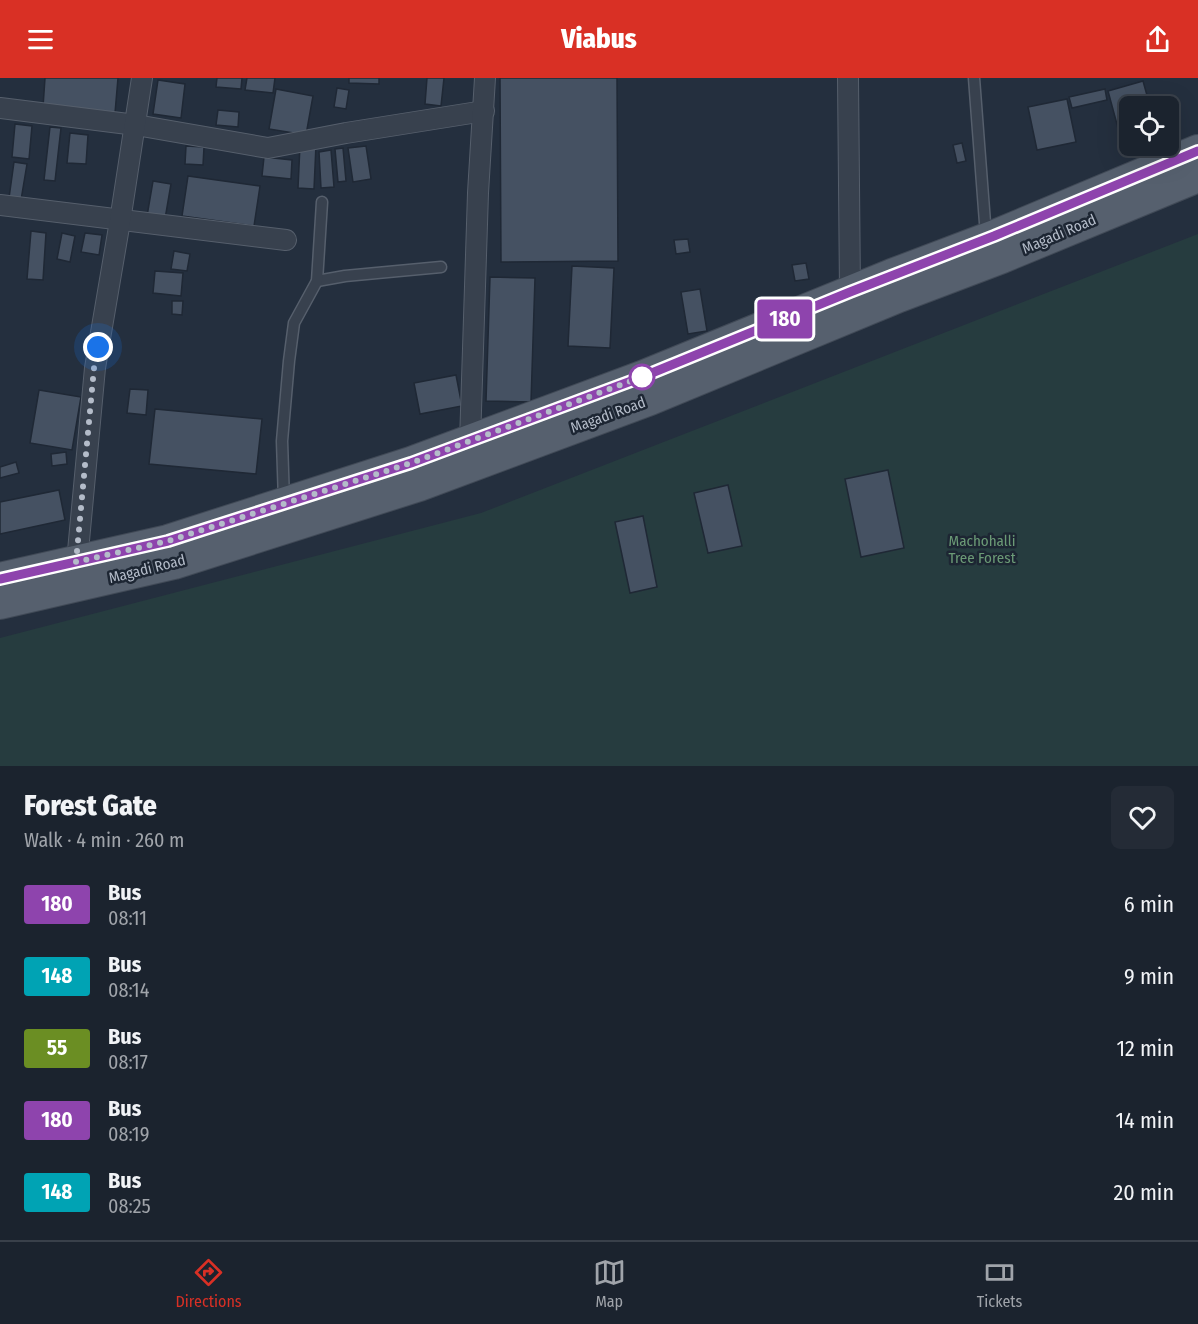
<!DOCTYPE html>
<meta charset="utf-8">
<style>
:root{--surface:#1b232e;--page:#242b36;--text:#f1f3f6;--muted:#a0a4aa;--line:#39404a;--accent:#d93025}
body{margin:0;font-family:"Fira Sans Condensed",sans-serif;background:var(--page);color:var(--text);height:100vh;display:flex;flex-direction:column;font-size:22px;white-space:nowrap}
*{box-sizing:border-box;margin:0}
p{font-size:20px;color:var(--muted)}
.icon{flex:none;width:33px;height:33px;fill:none;stroke:currentColor;stroke-width:2;stroke-linecap:round;stroke-linejoin:round}
.map{position:relative;height:688px;overflow:hidden}
.side{display:flex;flex-direction:column;background:var(--surface);flex:1}
.side>*{flex:none}
.badge{padding:0 12px;border-radius:4px;font-size:21px;line-height:39px}
.tools{position:absolute;left:1119px;top:18px;display:grid;gap:12px}
.tools a{display:grid;place-items:center;width:60px;height:60px;border-radius:9px;background:var(--surface);box-shadow:0 6px 24px #0002,0 0 0 2px var(--line);font-size:30px}
.you{position:absolute;width:30px;height:30px;margin:-15px;border:4px solid #fff;border-radius:50%;background:#1a73e8;box-shadow:0 0 0 9px #1a73e833}
.map>.badge{position:absolute;translate:-50% -50%;box-shadow:0 0 0 3px #fff}
.round{display:grid;place-items:center;flex:none;width:63px;height:63px;border-radius:9px;background:var(--page)}
.headline{display:flex;align-items:center;justify-content:space-between;height:102px;padding:0 24px}
h1{font-size:28px;font-weight:800;line-height:45px}
ul{padding:0;list-style:none}
li{display:flex;align-items:center;gap:18px;height:72px;padding:0 24px}
li div{flex:1}
li b{display:block;font-size:22px}
li em{font-style:normal}
li .badge{min-width:66px;font-weight:700;text-align:center}
header{display:flex;justify-content:space-between;align-items:center;height:78px;padding:0 24px;background:var(--accent);color:#fff;font-size:27px;font-weight:800}
.dock{display:flex;justify-content:space-around;align-items:center;height:84px;border-top:2px solid var(--line);background:var(--surface);font-size:16px;color:var(--muted)}
.dock a{display:grid;justify-items:center;gap:3px}
.dock .on{color:var(--accent)}
.map>svg:first-child{display:block}
.green{fill:#263c3f}
.building{fill:#455162;stroke:#1f2835;stroke-width:1.5}
.lines{fill:none;stroke-linecap:round;stroke-linejoin:round}
.service-casing{stroke:#565f6c;stroke-width:13}
.minor-casing{stroke:#565f6c;stroke-width:22}
.primary-casing{stroke:#414a57;stroke-width:34}
.service{stroke:#38414e;stroke-width:10}
.minor{stroke:#38414e;stroke-width:20}
.primary{stroke:#56606e;stroke-width:32}
.line-casing{stroke:#fff;stroke-width:14}
.line{stroke:#8e44ad;stroke-width:9}
.walk{stroke:#b4bcc9;stroke-width:6;stroke-dasharray:0 10.8}
.stop-dot{fill:#fff;stroke:#8e44ad;stroke-width:3}
.labels{text-anchor:middle;stroke-width:5;stroke-linejoin:round;paint-order:stroke}
.street-label{font-size:15px;fill:#b4bcc9;stroke:#1d2633}
.park-label{font-size:15px;fill:#6b9a76;stroke:#1d2633}
</style>
<header><svg class="icon" aria-label="menu" viewBox="0 0 24 24"><path d="M4 6h16M4 12h16M4 18h16"/></svg>Viabus<svg class="icon" aria-label="share" viewBox="0 0 24 24"><path d="M12 15V3M7 8l5-5 5 5M5 13v7h14v-7"/></svg></header>
<div class="map">
<svg width="1198" height="688" viewBox="0 0 1198 688">
<rect width="100%" height="100%" fill="#242f3e"/>
<polygon class="green" points="1198,156 1198,688 0,688 0,560 481,435"/>
<g class="building">
<polygon points="45,0 118,0 115,35 43,29"/>
<polygon points="217,0 242,0 241,11 216,9"/>
<polygon points="247,0 275,0 273,15 245,12"/>
<polygon points="349,0 379,0 379,6 349,5"/>
<polygon points="427,0 444,0 441,28 425,26"/>
<polygon points="500,0 617,0 618,183 501,184"/>
<polygon points="158,2 185,6 181,40 153,36"/>
<polygon points="1143,3 1150,28 1130,28 1130,68 1155,68 1125,76 1108,13"/>
<polygon points="337,10 349,12 346,31 334,29"/>
<polygon points="276,11 313,18 306,57 269,51"/>
<polygon points="1105,11 1107,22 1072,30 1069,19"/>
<polygon points="1067,21 1076,64 1037,72 1028,29"/>
<polygon points="218,32 239,34 238,49 216,47"/>
<polygon points="15,46 32,48 29,81 12,79"/>
<polygon points="50,49 61,50 55,103 44,102"/>
<polygon points="70,55 88,57 86,86 67,85"/>
<polygon points="962,65 966,83 957,85 953,67"/>
<polygon points="300,67 316,67 314,111 298,110"/>
<polygon points="186,68 204,69 203,87 185,86"/>
<polygon points="366,68 371,101 353,104 348,70"/>
<polygon points="343,70 346,103 338,104 335,71"/>
<polygon points="331,72 334,109 321,110 319,74"/>
<polygon points="264,79 292,82 291,101 262,98"/>
<polygon points="14,84 27,86 21,122 9,120"/>
<polygon points="188,98 260,108 254,148 182,138"/>
<polygon points="153,103 171,106 165,141 147,138"/>
<polygon points="31,153 46,155 43,202 27,201"/>
<polygon points="62,155 75,158 70,184 57,181"/>
<polygon points="85,155 102,157 99,177 81,174"/>
<polygon points="688,161 690,174 676,176 674,162"/>
<polygon points="174,173 190,176 187,193 171,191"/>
<polygon points="806,185 809,201 795,203 792,187"/>
<polygon points="572,188 614,190 610,270 568,268"/>
<polygon points="155,193 183,195 181,218 153,215"/>
<polygon points="490,199 535,200 531,324 486,323"/>
<polygon points="700,211 707,253 688,256 681,214"/>
<polygon points="172,223 183,223 182,237 172,236"/>
<polygon points="456,297 462,328 420,336 414,305"/>
<polygon points="130,311 148,312 146,337 127,335"/>
<polygon points="39,312 81,319 72,372 30,365"/>
<polygon points="155,331 262,341 256,396 149,386"/>
<polygon points="66,374 67,386 52,388 51,376"/>
<polygon points="16,384 19,395 0,400 0,389"/>
<polygon points="888,392 904,470 861,479 845,401"/>
<polygon points="728,407 742,468 708,475 694,415"/>
<polygon points="59,412 65,442 0,456 0,424"/>
<polygon points="643,438 657,509 630,515 615,444"/>
</g>
<g class="lines">
<defs>
<g id="service">
<polyline points="974,0 986,158"/>
<polyline points="317,203 345,198 441,189"/>
<polyline points="284,423 282,363 289,283 294,245 317,203 322,124"/>
</g>
<g id="minor">
<polyline points="848,0 850,214"/>
<polyline points="0,30 136,47 268,70 346,55 484,33"/>
<polyline points="0,127 286,162"/>
<polyline points="470,364 478,115 485,0"/>
<polyline points="77,484 95,290 120,143 142,0"/>
</g>
<g id="primary">
<polyline points="0,501 168,463 411,385 642,299 892,197 995,158 1198,73"/>
<polyline points="0,525 174,485 419,407 650,321 899,218 1002,179 1198,98"/>
</g>
</defs>
<use href="#service" class="service-casing"/>
<use href="#minor" class="minor-casing"/>
<use href="#primary" class="primary-casing"/>
<use href="#service" class="service"/>
<use href="#minor" class="minor"/>
<use href="#primary" class="primary"/>
</g>
<g class="lines">
<defs>
<polyline id="line" points="0,501 168,463 411,385 642,299 850,214 994,158 1198,73"/>
</defs>
<use href="#line" class="line-casing"/>
<use href="#line" class="line"/>
<polyline class="walk" points="98,269 94,290 76,484 168,463 411,385 642,299"/>
</g>
<circle class="stop-dot" cx="642" cy="299" r="12"/>
<g class="labels">
<g class="street-label">
<text transform="translate(1059 156) rotate(-23)" y="5">Magadi Road</text>
<text transform="translate(608 337) rotate(-20)" y="5">Magadi Road</text>
<text transform="translate(147 491) rotate(-14)" y="5">Magadi Road</text>
</g>
<g class="park-label">
<text x="982" y="468">Machohalli<tspan x="982" dy="17">Tree Forest</tspan></text>
</g>
</g>
</svg>
<div class="tools">
<a><svg class="icon" aria-label="locate" viewBox="0 0 24 24"><circle cx="12" cy="12" r="6"/><path d="M12 2v4M12 18v4M2 12h4M18 12h4"/></svg></a>
</div>
<div class="you" style="left:98px;top:269px"></div>
<b class="badge" style="left:785px;top:241px;background:#8e44ad;color:#fff">180</b>
</div>
<section class="side">
<div class="headline"><div><h1>Forest Gate</h1><p>Walk · 4 min · 260 m</p></div><a class="round"><svg class="icon" aria-label="heart" viewBox="0 0 24 24"><path d="M12 20l-8-8c-3-5 5-10 8-4 3-6 11-1 8 4z"/></svg></a></div>
<ul>
<li><span class="badge" style="background:#8e44ad;color:#fff">180</span><div><b>Bus</b><p>08:11</p></div><em>6 min</em></li>
<li><span class="badge" style="background:#00a3b4;color:#fff">148</span><div><b>Bus</b><p>08:14</p></div><em>9 min</em></li>
<li><span class="badge" style="background:#6b8e23;color:#fff">55</span><div><b>Bus</b><p>08:17</p></div><em>12 min</em></li>
<li><span class="badge" style="background:#8e44ad;color:#fff">180</span><div><b>Bus</b><p>08:19</p></div><em>14 min</em></li>
<li><span class="badge" style="background:#00a3b4;color:#fff">148</span><div><b>Bus</b><p>08:25</p></div><em>20 min</em></li>
</ul>
</section>
<nav class="dock">
<a class="on"><svg class="icon" aria-label="directions" viewBox="0 0 24 24"><path d="M12 3l9 9-9 9-9-9zM9 14v-3h6M13 9l2 2-2 2"/></svg>Directions</a>
<a><svg class="icon" aria-label="map" viewBox="0 0 24 24"><path d="M3 6l6-2 6 2 6-2v14l-6 2-6-2-6 2zM9 4v14M15 6v14"/></svg>Map</a>
<a><svg class="icon" aria-label="tickets" viewBox="0 0 24 24"><path d="M3 7h18v10H3zM15 7v10"/></svg>Tickets</a>
</nav>
